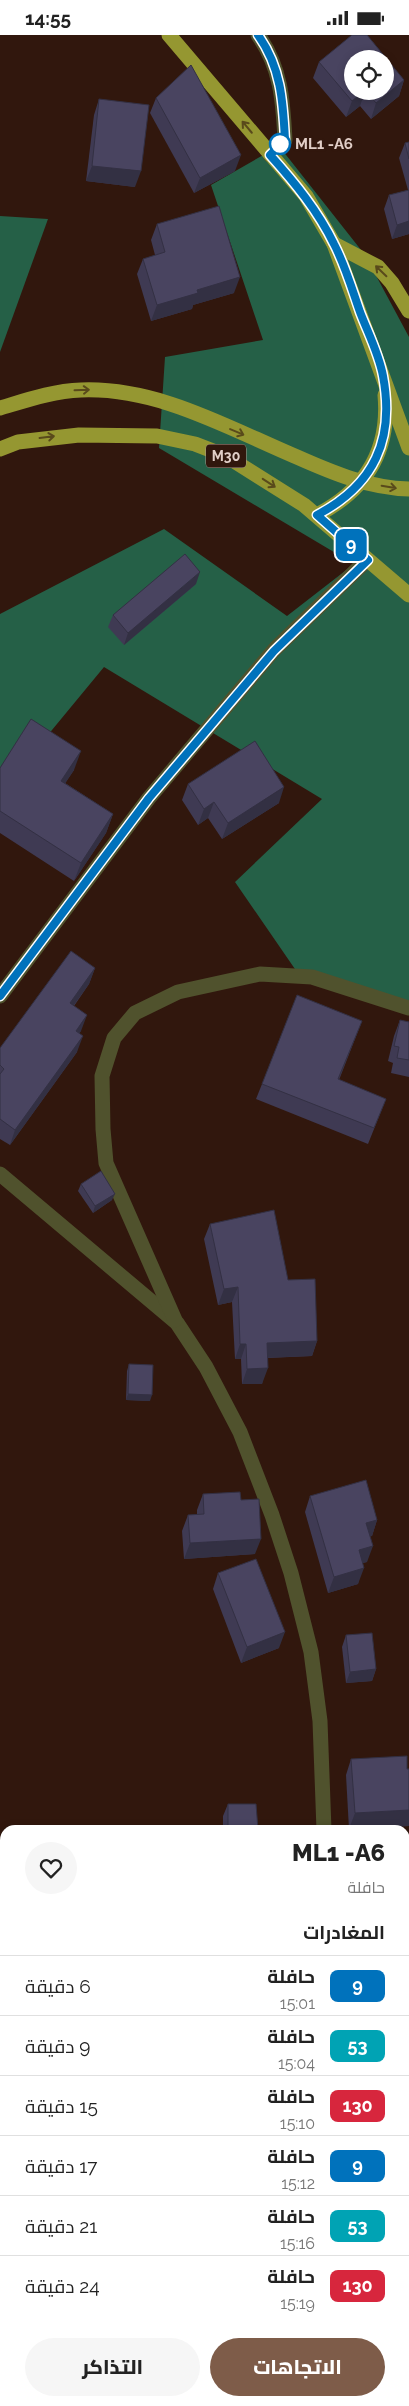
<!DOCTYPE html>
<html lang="ar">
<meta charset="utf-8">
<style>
:root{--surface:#fff;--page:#f6f6f6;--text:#222;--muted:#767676;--line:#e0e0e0;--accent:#7e5c49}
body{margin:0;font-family:Raleway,Cairo,sans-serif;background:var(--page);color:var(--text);direction:rtl;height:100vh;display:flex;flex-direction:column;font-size:19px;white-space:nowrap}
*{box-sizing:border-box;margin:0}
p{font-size:16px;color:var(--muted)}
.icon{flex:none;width:28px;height:28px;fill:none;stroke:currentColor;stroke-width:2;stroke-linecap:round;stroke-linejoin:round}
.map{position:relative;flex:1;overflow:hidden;direction:ltr}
.drawer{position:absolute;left:0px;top:1790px;width:410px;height:581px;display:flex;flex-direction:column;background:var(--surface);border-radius:15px 15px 0 0;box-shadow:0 2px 8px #0003;direction:rtl}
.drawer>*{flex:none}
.badge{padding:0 10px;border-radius:8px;font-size:18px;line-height:32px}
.fabs{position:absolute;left:344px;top:15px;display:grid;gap:10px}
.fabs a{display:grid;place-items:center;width:50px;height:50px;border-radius:50%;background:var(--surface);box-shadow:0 2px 8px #0003;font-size:25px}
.map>.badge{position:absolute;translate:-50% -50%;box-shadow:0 0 0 2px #fff}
h2{padding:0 25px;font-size:19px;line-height:45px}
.round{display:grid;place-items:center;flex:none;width:52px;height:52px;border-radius:26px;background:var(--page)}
.head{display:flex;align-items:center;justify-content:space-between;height:85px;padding:0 25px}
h1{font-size:24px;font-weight:800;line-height:38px}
.cta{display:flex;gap:10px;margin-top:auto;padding:10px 25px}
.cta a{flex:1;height:58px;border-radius:30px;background:var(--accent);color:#fff;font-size:20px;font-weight:800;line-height:58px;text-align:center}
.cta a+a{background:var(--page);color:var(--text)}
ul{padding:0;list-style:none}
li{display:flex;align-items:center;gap:15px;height:60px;padding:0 25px;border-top:1px solid var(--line)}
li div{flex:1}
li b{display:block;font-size:19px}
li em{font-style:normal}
li .badge{min-width:55px;font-weight:700;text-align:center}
.status{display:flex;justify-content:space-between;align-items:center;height:35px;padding:0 25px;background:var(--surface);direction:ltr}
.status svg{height:14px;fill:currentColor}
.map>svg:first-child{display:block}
.green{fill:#163829}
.forest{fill:#256047}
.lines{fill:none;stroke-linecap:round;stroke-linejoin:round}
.minor{stroke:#50522d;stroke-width:15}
.highway{stroke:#959731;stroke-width:15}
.highway-bridge{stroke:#959731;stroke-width:15}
.wall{fill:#3f3a53;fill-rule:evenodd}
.shaded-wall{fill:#333043}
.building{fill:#494460;stroke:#333043}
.oneway{stroke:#594a1b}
.line-casing{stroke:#fff;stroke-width:11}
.line{stroke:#0072bc;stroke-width:8}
.stop-dot{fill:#fff;stroke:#0072bc;stroke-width:2.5}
.labels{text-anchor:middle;stroke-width:5;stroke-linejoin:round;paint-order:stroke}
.shield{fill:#31170d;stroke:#ac978f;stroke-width:1}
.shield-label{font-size:14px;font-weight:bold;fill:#e1cec7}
.stop-label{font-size:15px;font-weight:bold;fill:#e1cec7;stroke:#31170d;text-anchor:start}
</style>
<div class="status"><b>14:55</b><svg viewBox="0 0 49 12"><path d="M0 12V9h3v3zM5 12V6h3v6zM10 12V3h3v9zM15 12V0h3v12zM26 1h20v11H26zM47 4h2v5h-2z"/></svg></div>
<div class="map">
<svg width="409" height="2371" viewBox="0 0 409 2371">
<rect width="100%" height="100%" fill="#31170d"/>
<g class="green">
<polygon points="5,1963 5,2341 0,2333 0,1964"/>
<polygon points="22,2366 323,2366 323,2371 25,2371"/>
</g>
<g class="forest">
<polygon points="279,111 365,220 409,302 409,979 297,937 235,847 322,764 104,632 0,758 0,579 164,494 287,581 354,529 159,413 165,322 263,305 211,150"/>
<polygon points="0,181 48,184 0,317"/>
</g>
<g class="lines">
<g class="minor">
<path d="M258,0C281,32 283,66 285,105L270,120"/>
<polyline points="0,961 149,763 274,615 367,525"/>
<polyline points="0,1139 177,1288 206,1332 240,1397 272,1480 291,1538 311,1617 320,1686 324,1795"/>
<polyline points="175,1285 106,1128 103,1094 102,1041 114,1003 135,978 178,957 260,939 312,942 409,973"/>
<polyline points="405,1979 409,1978"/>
<polyline points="0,2288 5,2295"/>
<polyline points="54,2366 57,2371"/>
<polyline points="336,2366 336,2371"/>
</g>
<g class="highway">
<polyline points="169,0 306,161 334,209 409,413"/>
<polyline points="334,209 378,232 392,248 409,276"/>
<polyline points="0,414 18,407 79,400 157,401 195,409 226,421 304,470 409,560"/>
<path d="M317,480C366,455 390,416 385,360"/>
</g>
<path class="highway-bridge" d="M0,373C27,365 53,356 81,355C158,352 228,393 297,422C333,438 369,453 409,454"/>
</g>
<g class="wall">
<path d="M352,0H367L404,45L399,61L371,84L360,71L346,82L313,43L319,27ZM352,24H385V56H352Z"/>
<polygon points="156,63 235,136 194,158 150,78"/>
<polygon points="99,64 135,152 86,146 94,80"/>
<polygon points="409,107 409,199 392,204 384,174 389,160 408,155 399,123 405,108"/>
<polygon points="157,189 234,258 193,270 192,274 151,286 137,239 143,224 155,220 151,205"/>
<polygon points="196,549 124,610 108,592 113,580"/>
<polygon points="0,733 74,735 65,748 113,779 106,798 74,846 0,798"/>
<polygon points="188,749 279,768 222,804 208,783 198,790 182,765"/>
<polygon points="95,933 89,949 74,971 81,996 79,998 77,1017 10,1110 0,1104 0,1013"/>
<polygon points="400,985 409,987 409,1042 391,1038 393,1028 388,1026 394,1001"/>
<polygon points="362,986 339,1045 386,1064 368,1109 256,1064 262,1049"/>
<polygon points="81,1149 112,1165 93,1178 78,1156"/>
<polygon points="210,1189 288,1245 317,1306 312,1321 268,1323 262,1349 242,1349 241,1324 235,1324 232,1267 218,1270 204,1204"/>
<polygon points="129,1329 150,1366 126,1365 127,1336"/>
<polygon points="203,1459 241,1465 255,1519 184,1524 182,1496 188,1480 197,1480 197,1475"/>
<polygon points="310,1461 377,1485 372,1501 370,1501 367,1527 362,1528 358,1549 328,1558 305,1477"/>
<polygon points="218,1538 279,1613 241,1628 213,1554"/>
<polygon points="346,1600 376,1634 372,1646 346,1648 342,1612"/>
<polygon points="351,1724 409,1734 409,1791 349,1794 346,1740"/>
<polygon points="228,1769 258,1795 223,1795 223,1781"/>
<polygon points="387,2366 405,2366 409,2371 387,2371"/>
</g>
<g class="shaded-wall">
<polygon points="404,45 399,61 371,84 376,68"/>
<polygon points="364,56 365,56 360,71 346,82 352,66"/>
<polygon points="241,120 235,136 194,158 200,143"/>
<polygon points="92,131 141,136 135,152 86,146"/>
<polygon points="409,186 409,199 392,204 397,190"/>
<polygon points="240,242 234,258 193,270 192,274 151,286 157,270 197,255"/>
<polygon points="200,537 196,549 124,610 128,598"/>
<polygon points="81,716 74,735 55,764 61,746"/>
<polygon points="284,752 279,768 222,804 228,788"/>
<polygon points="214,767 208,783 198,790 204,774"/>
<polygon points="113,779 106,798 74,846 81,828"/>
<polygon points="95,933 89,949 64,984 70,968"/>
<polygon points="87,980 81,996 70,1012 76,996"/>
<polygon points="362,986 356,1001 332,1060 338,1044"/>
<polygon points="83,1001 77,1017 10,1110 15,1095"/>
<polygon points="115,1159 112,1165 93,1178 95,1171"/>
<polygon points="238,1252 232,1267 218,1270 224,1254"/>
<polygon points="317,1306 312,1321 261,1323 267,1308"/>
<polygon points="240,1309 246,1309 241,1324 235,1324"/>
<polygon points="268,1333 262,1349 242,1349 247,1334"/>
<polygon points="128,1359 152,1360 150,1366 126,1365"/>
<polygon points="377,1485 372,1501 361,1504 366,1488"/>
<polygon points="261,1504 255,1519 184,1524 190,1508"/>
<polygon points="373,1511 367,1527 353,1531 359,1515"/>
<polygon points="364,1533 358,1549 328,1558 334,1542"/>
<polygon points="285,1597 279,1613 241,1628 247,1612"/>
<polygon points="376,1634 372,1646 346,1648 350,1637"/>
<polygon points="409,1775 409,1791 349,1794 355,1778"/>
<rect x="405" y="1926" width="4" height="14"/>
<rect x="405" y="2065" width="4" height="12"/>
</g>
<g class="building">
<polygon points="352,0 367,0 404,45 376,68 366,56 385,56 385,24 352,24 352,56 364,56 352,66 319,27"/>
<polygon points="191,30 241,120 200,143 156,63"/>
<polygon points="99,64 149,70 141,136 92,131"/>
<polygon points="409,107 409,124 405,108"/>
<polygon points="409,155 409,186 397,190 389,160"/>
<polygon points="219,171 240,242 197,255 198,258 157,270 143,224 165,217 157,189"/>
<polygon points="185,519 200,537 128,598 113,580"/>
<polygon points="31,684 81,716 61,746 113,779 81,828 0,776 0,733"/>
<polygon points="255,706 284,752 228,788 214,767 204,774 188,749"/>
<polygon points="71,916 95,933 70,968 87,980 76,996 83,1001 15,1095 0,1084 0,1039 4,1034 0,1030 0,1013"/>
<polygon points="297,960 362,986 338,1044 386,1064 374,1093 262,1049"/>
<polygon points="400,985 409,987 409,1025 397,1023 399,1012 394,1011"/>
<polygon points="101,1136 115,1159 95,1171 81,1149"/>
<polygon points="274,1175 288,1245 315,1244 317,1306 267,1308 268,1333 247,1334 246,1309 240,1309 238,1252 224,1254 210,1189"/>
<polygon points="129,1329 153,1330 152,1360 128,1359"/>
<polygon points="366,1445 377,1485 366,1488 373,1511 359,1515 364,1533 334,1542 310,1461"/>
<polygon points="240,1457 241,1465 259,1464 261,1504 190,1508 188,1480 204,1479 203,1459"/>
<polygon points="256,1524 285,1597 247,1612 218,1538"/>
<polygon points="372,1598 376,1634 350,1637 346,1600"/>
<polygon points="407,1721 407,1734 409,1734 409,1775 355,1778 351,1724"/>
<polygon points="228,1769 256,1769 258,1795 228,1795"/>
<polygon points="405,1821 407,1821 409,1882 409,1926 405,1926"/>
<polygon points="405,2026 409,2028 409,2065 405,2065"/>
<polygon points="409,2257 409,2371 395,2371 395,2366 405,2366 405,2258"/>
</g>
<defs><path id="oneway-shaft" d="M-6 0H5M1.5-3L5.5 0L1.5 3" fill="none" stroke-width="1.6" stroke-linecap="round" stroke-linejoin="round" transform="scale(1.25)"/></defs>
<g class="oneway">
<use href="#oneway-shaft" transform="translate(247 92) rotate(-130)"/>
<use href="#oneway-shaft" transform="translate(381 236) rotate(-136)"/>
<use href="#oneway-shaft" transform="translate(82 355) rotate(-2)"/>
<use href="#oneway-shaft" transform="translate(237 397) rotate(23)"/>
<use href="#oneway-shaft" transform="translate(47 402) rotate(-7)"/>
<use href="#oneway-shaft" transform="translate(269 448) rotate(33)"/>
<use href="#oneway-shaft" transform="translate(389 452) rotate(10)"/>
</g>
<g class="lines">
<defs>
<path id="line" d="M0,961L149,763L274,616L368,525L317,480C374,450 395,405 383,341C379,319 368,298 360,277C352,254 345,230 334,209C318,176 295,148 270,120L285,105C283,66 281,32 258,0"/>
</defs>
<use href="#line" class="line-casing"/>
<use href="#line" class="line"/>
</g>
<circle class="stop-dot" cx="280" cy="109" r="10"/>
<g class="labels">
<rect class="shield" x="206" y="409.5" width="40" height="23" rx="4"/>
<g class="shield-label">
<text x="226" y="426">M30</text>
</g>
<g class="stop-label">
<text x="295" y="114">ML1 -A6</text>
</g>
</g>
</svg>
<div class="fabs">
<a><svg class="icon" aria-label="locate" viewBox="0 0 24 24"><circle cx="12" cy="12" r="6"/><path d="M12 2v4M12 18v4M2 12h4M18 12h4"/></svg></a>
</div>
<b class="badge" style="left:351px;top:510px;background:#0072bc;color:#fff">9</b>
<section class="drawer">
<div class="head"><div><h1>ML1 -A6</h1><p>حافلة</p></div><a class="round"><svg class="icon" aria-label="heart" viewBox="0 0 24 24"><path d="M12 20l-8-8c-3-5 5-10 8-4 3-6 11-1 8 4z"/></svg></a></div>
<h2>المغادرات</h2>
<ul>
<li><span class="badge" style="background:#0072bc;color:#fff">9</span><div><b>حافلة</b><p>15:01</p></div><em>6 دقيقة</em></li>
<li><span class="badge" style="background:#00a3b4;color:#fff">53</span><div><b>حافلة</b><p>15:04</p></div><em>9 دقيقة</em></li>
<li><span class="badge" style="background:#d7263d;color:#fff">130</span><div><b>حافلة</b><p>15:10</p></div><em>15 دقيقة</em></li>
<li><span class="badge" style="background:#0072bc;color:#fff">9</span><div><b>حافلة</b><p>15:12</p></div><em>17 دقيقة</em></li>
<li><span class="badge" style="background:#00a3b4;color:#fff">53</span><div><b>حافلة</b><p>15:16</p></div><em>21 دقيقة</em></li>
<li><span class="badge" style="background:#d7263d;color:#fff">130</span><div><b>حافلة</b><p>15:19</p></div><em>24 دقيقة</em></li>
</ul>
<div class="cta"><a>الاتجاهات</a><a>التذاكر</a></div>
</section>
</div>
